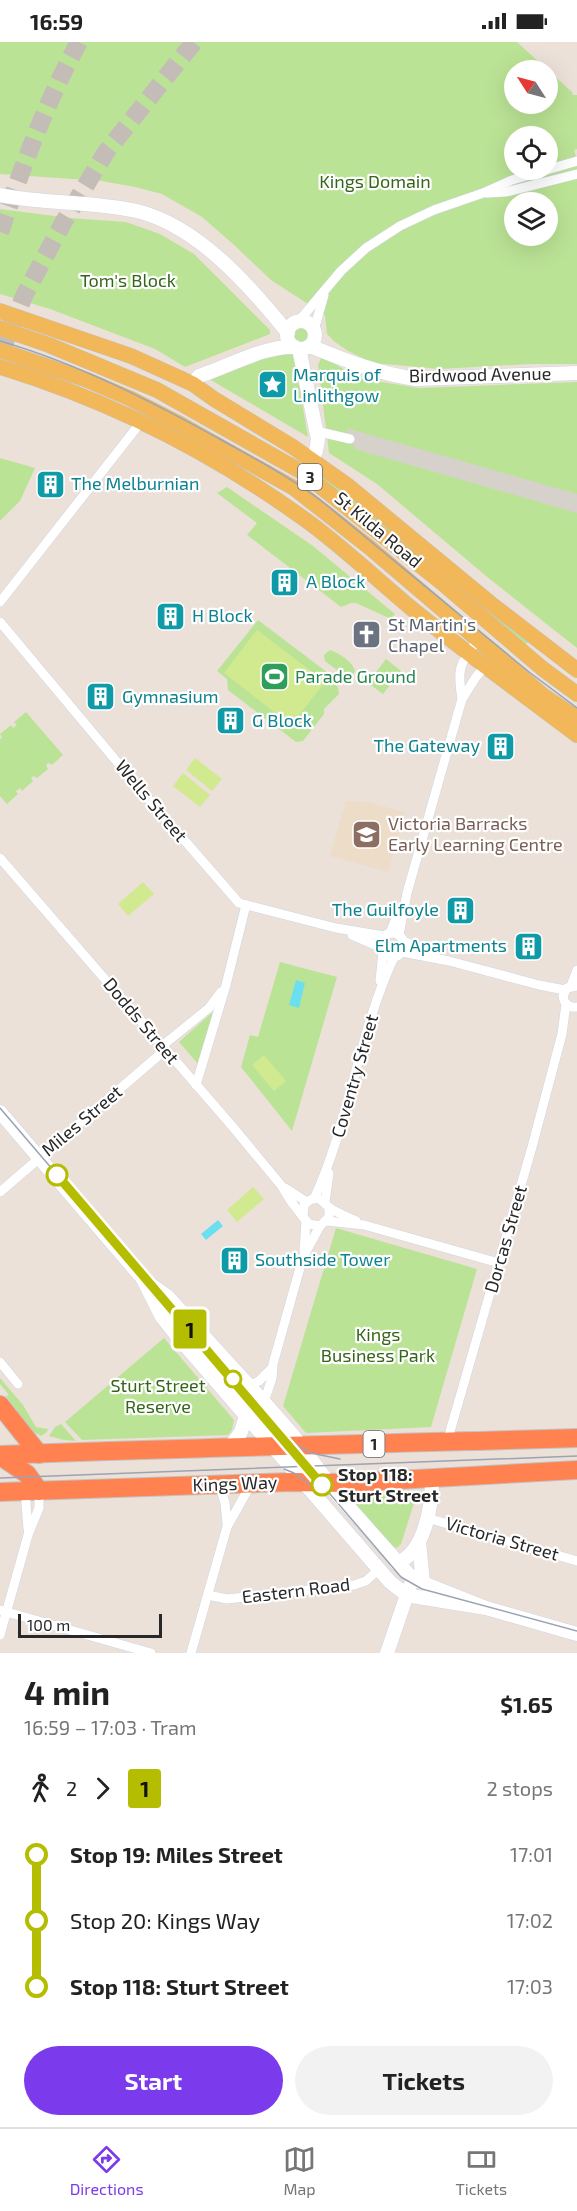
<!DOCTYPE html>
<meta charset="utf-8">
<style>
:root{--surface:#fff;--page:#f2f2f2;--text:#222;--muted:#767676;--line:#e0e0e0;--accent:#7c3aed}
body{margin:0;font-family:"Exo 2",sans-serif;background:var(--page);color:var(--text);height:100vh;display:flex;flex-direction:column;font-size:22px;white-space:nowrap}
*{box-sizing:border-box;margin:0}
p{font-size:20px;color:var(--muted)}
.icon{flex:none;width:33px;height:33px;fill:none;stroke:currentColor;stroke-width:2;stroke-linecap:round;stroke-linejoin:round}
.map{position:relative;height:1611px;overflow:hidden}
.panel{display:flex;flex-direction:column;background:var(--surface);flex:1}
.panel>*{flex:none}
.badge{padding:0 12px;border-radius:4px;font-size:21px;line-height:39px}
.needle{width:39px;rotate:306deg}
.controls{position:absolute;left:504px;top:18px;display:grid;gap:12px}
.controls a{display:grid;place-items:center;width:54px;height:54px;border-radius:50%;background:var(--surface);box-shadow:0 6px 24px #0002;font-size:30px}
.scale{position:absolute;left:18px;bottom:15px;width:144px;box-sizing:border-box;padding-left:6px;border:3px solid #282828;border-top:0;font-size:16px;line-height:21px;white-space:nowrap;color:#282828;-webkit-text-stroke:4px #fff;paint-order:stroke}
.map>.badge{position:absolute;translate:-50% -50%;box-shadow:0 0 0 3px #fff}
.legs{display:flex;align-items:center;gap:9px;height:66px;padding:0 24px;font-size:20px}
.legs p{margin-inline-start:auto}
.headline{display:flex;align-items:center;justify-content:space-between;height:102px;padding:0 24px}
h1{font-size:33px;font-weight:700;line-height:45px}
.action{display:flex;gap:12px;margin-top:auto;padding:12px 24px}
.action a{flex:1;height:69px;border-radius:36px;background:var(--accent);color:#fff;font-size:24px;font-weight:700;line-height:69px;text-align:center}
.action a+a{background:var(--page);color:var(--text)}
ul{padding:0 24px;list-style:none}
li{display:flex;align-items:center;gap:21px;height:66px;font-size:22px}
li i{display:grid;place-items:center;width:9px;height:100%;margin:0 8px;background:currentColor}
li i::after{content:'';width:15px;height:15px;margin:-8px;border:4px solid;border-radius:50%;background:var(--surface)}
li p{margin-inline-start:auto}
li:first-child i{background:linear-gradient(#0000 50%,currentColor 0)}
li:last-child i{background:linear-gradient(currentColor 50%,#0000 0)}
.status{display:flex;justify-content:space-between;align-items:center;height:42px;padding:0 30px;background:var(--surface);direction:ltr}
.status svg{height:16px;fill:currentColor}
.tab-bar{display:flex;justify-content:space-around;align-items:center;height:84px;border-top:2px solid var(--line);background:var(--surface);font-size:16px;color:var(--muted)}
.tab-bar a{display:grid;justify-items:center;gap:3px}
.tab-bar .on{color:var(--accent)}
.map>svg:first-child{display:block}
.education{fill:#eddcc8}
.green{fill:#bbe395;fill-rule:evenodd}
.pitch{fill:#d1ea90}
.plaza{fill:#d7d1cc}
.water{fill:#6adfef}
.lines{fill:none;stroke-linecap:round;stroke-linejoin:round}
.highway-tunnel{stroke:#c4bcb6;stroke-width:18;stroke-dasharray:18 9;stroke-linecap:butt}
.street-casing{stroke:#cfd5e2;stroke-width:10}
.secondary-casing{stroke:#cfd5e2;stroke-width:15}
.primary-casing{stroke:#c3c3c3;stroke-width:16}
.highway-casing{stroke:#c3c3c3;stroke-width:20}
.street{stroke:#fff;stroke-width:9}
.secondary{stroke:#fff;stroke-width:14}
.primary{stroke:#f1b758;stroke-width:15}
.highway{stroke:#ff8250;stroke-width:18}
.tram{stroke:#9ca3b3;stroke-width:1.5}
.line-1-casing{stroke:#fff;stroke-width:14}
.line-1{stroke:#b5bd00;stroke-width:9}
.stop-1-dot{fill:#fff;stroke:#b5bd00;stroke-width:3}
.labels{text-anchor:middle;stroke-width:4.5;stroke-linejoin:round;paint-order:stroke}
.shield{fill:#fff;stroke:#686868;stroke-width:1.5}
.shield-label{font-size:16px;font-weight:bold;fill:#282828}
.park-label{font-size:18px;fill:#346519;stroke:#fff}
.culture-label{font-size:18px;fill:#0d838f;stroke:#fff;text-anchor:start}
.street-label{font-size:18px;fill:#282828;stroke:#fff}
.worship-label{font-size:18px;fill:#5b616d;stroke:#fff;text-anchor:start}
.leisure-label{font-size:18px;fill:#27864d;stroke:#fff;text-anchor:start}
.education-label{font-size:18px;fill:#785e54;stroke:#fff;text-anchor:start}
.stop-label{font-size:18px;font-weight:bold;fill:#282828;stroke:#fff;text-anchor:start}
</style>
<div class="status"><b>16:59</b><svg viewBox="0 0 49 12"><path d="M0 12V9h3v3zM5 12V6h3v6zM10 12V3h3v9zM15 12V0h3v12zM26 1h20v11H26zM47 4h2v5h-2z"/></svg></div>
<div class="map">
<svg width="577" height="1611" viewBox="0 0 577 1611">
<rect width="100%" height="100%" fill="#ebe1d9"/>
<polygon class="education" points="346,759 367,760 404,770 388,830 330,814"/>
<g class="green">
<path d="M0,0H517L573,51L572,53H577V107L574,108L577,117V322H530L440,327L373,321L348,309L335,300L327,292L325,273L271,238L233,202L202,175L162,152L135,145L101,139L0,132ZM514,28H548V62H514ZM514,94H548V128H514ZM514,160H548V194H514Z"/>
<polygon points="0,167 70,176 126,180 160,192 194,212 270,288 270,292 185,325 155,307 50,267 0,252"/>
<circle cx="301" cy="293" r="9"/>
<path d="M294,311L297,313L301,354L308,395L209,337C237,326 264,312 294,311Z"/>
<polygon points="322,314 358,336 419,346 577,340 577,606 486,534 377,442 329,411 318,323"/>
<polygon points="0,416 35,426 20,459 0,479"/>
<polygon points="325,433 530,598 523,605 320,437 320,435"/>
<polygon points="227,445 313,504 395,572 391,577 356,561 351,561 341,565 247,493 257,481 217,451"/>
<polygon points="258,578 336,637 339,652 324,667 324,672 303,699 296,700 228,648 227,637 217,629"/>
<path d="M330,608C339,611 353,620 355,629L352,634H345L325,619L324,613Z"/>
<polygon points="386,617 401,629 383,652 368,641"/>
<polygon points="26,670 63,713 52,723 49,721 46,723 48,727 37,736 34,734 31,736 33,739 22,749 20,746 16,749 18,752 7,762 0,754 0,697 2,696 0,692 11,683 13,686 17,683 14,680"/>
<polygon points="280,920 337,935 292,1089 241,1025 250,993 258,995"/>
<polygon points="214,969 199,1023 179,1000"/>
<polygon points="336,1186 477,1227 431,1385 306,1391 283,1364"/>
<polygon points="164,1296 234,1378 232,1388 228,1393 82,1398 65,1380"/>
<polygon points="0,1336 23,1363 36,1385 48,1387 47,1390 41,1394 34,1390 6,1354 9,1353 0,1342"/>
<polygon points="61,1382 76,1399 64,1398 49,1394 55,1385"/>
<polygon points="414,1451 415,1458 401,1502 397,1506 392,1504 354,1460 355,1452"/>
</g>
<g class="pitch">
<polygon points="257,588 325,640 291,683 224,631"/>
<polygon points="195,716 222,737 212,749 186,728"/>
<polygon points="183,731 210,753 200,765 173,744"/>
<polygon points="143,840 154,852 128,874 118,862"/>
<polygon points="264,1013 286,1039 274,1049 252,1023"/>
<polygon points="253,1145 264,1157 237,1180 227,1168"/>
</g>
<polygon class="plaza" points="346,386 577,452 577,471 355,407"/>
<g class="water">
<polygon points="296,938 305,941 299,966 289,963"/>
<polygon points="218,1178 223,1184 206,1198 201,1192"/>
</g>
<g class="lines">
<g class="highway-tunnel">
<path d="M0,190C22,126 46,60 79,0"/>
<polyline points="0,312 25,252 63,181 106,110 194,0"/>
</g>
<defs>
<g id="street">
<polyline points="486,151 506,150 577,132"/>
<polyline points="298,280 341,229 366,206 400,184 434,168 483,151 512,138 577,119"/>
<polyline points="314,288 324,253"/>
<polyline points="316,389 350,397"/>
<polyline points="0,560 141,380"/>
<polyline points="0,580 138,745 239,861 336,886 384,894"/>
<path d="M462,657C457,628 459,622 477,599"/>
<polyline points="0,816 232,1084 281,1143 290,1158 303,1175"/>
<polyline points="390,891 400,867"/>
<circle cx="392" cy="903" r="12"/>
<polyline points="352,893 380,905"/>
<polyline points="399,893 407,851 462,657 476,635 487,622"/>
<polyline points="403,899 433,912"/>
<polyline points="402,910 449,919 539,943 565,948"/>
<polyline points="380,939 383,910"/>
<polyline points="571,944 577,928"/>
<path d="M577,944L567,946L563,954C564,962 569,966 577,965"/>
<polyline points="162,1004 209,966 221,950"/>
<polyline points="196,1043 226,943 246,863"/>
<polyline points="285,1146 307,1160"/>
<polyline points="0,1150 165,1008"/>
<path d="M314,1157C350,1079 358,992 394,915"/>
<polyline points="325,1160 329,1131"/>
<path d="M329,1166V1175L320,1184L309,1182L303,1175L304,1163C319,1148 322,1162 333,1168C341,1172 349,1176 356,1179"/>
<polyline points="327,1179 364,1183 499,1221"/>
<polyline points="304,1209 306,1180"/>
<polyline points="0,1320 18,1342"/>
<polyline points="248,1344 259,1339 272,1326"/>
<polyline points="264,1360 272,1336 273,1322 303,1215 320,1184"/>
<polyline points="447,1400 532,1105 562,992 566,962"/>
<polyline points="219,1442 225,1461 227,1482"/>
<polyline points="25,1449 28,1487"/>
<polyline points="427,1476 577,1519"/>
<polyline points="208,1553 227,1557 354,1543 366,1539 379,1527"/>
<polyline points="0,1568 151,1611"/>
<polyline points="0,1593 28,1493 39,1466 39,1449"/>
<polyline points="191,1611 227,1485 251,1442"/>
</g>
<g id="secondary">
<path d="M0,153C45,162 92,159 137,169C198,184 250,244 288,291"/>
<circle cx="301" cy="293" r="14"/>
<path d="M310,304C347,319 376,331 416,337L577,331"/>
<polyline points="299,307 318,397 316,409 311,418"/>
<path d="M193,342L199,334C228,325 265,303 295,305"/>
<polyline points="0,1070 143,1237 162,1275 177,1294 390,1540 403,1550 412,1554 486,1566"/>
<polyline points="147,1240 167,1254 264,1360 292,1392 337,1452 408,1532 423,1541 486,1566 577,1592"/>
<polyline points="230,1405 241,1390 246,1374"/>
<polyline points="419,1500 423,1541"/>
<path d="M396,1521C425,1512 432,1463 432,1437"/>
<polyline points="387,1611 410,1544"/>
</g>
<g id="primary">
<polyline points="0,269 131,314 193,342 214,357 293,405 347,443 490,561 577,628"/>
<polyline points="0,286 49,303 157,348 302,430 441,540 543,627 577,652"/>
<polyline points="0,308 87,338 129,356 180,382 294,446 369,505 544,654 577,676"/>
<path d="M0,325C108,358 211,410 303,476C341,503 375,536 411,566C465,610 521,651 577,693"/>
</g>
<g id="highway">
<polyline points="0,1363 39,1412"/>
<path d="M0,1413C192,1405 385,1402 577,1396"/>
<polyline points="0,1414 27,1432 39,1449"/>
<polyline points="0,1450 292,1440 343,1441 577,1428"/>
</g>
</defs>
<use href="#street" class="street-casing"/>
<use href="#secondary" class="secondary-casing"/>
<use href="#primary" class="primary-casing"/>
<use href="#highway" class="highway-casing"/>
<use href="#street" class="street"/>
<use href="#secondary" class="secondary"/>
<use href="#primary" class="primary"/>
<use href="#highway" class="highway"/>
<g class="tram">
<path d="M0,299C79,322 153,360 225,400C261,420 297,439 329,465L529,630L577,666"/>
<polyline points="0,1066 401,1535 422,1547 577,1589"/>
<polyline points="287,1398 311,1411 340,1417"/>
<polyline points="284,1427 294,1431 321,1451"/>
<polyline points="0,1436 577,1414"/>
</g>
</g>
<g class="lines">
<defs>
<polyline id="line-1" points="57,1133 322,1443"/>
</defs>
<use href="#line-1" class="line-1-casing"/>
<use href="#line-1" class="line-1"/>
</g>
<defs>
<symbol id="sight-square" viewBox="-11 -11 22 22"><rect x="-9" y="-9" width="18" height="18" rx="4" fill="#0f9aa8" stroke="#fff"/><path d="M0-6L1.8-2.2L6-1.7L2.9 1.2L3.7 5.4L0 3.3L-3.7 5.4L-2.9 1.2L-6-1.7L-1.8-2.2Z" fill="#fff"/></symbol>
<symbol id="building-square" viewBox="-11 -11 22 22"><rect x="-9" y="-9" width="18" height="18" rx="4" fill="#0f9aa8" stroke="#fff"/><path d="M-4-6H4V6H1V3H-1V6H-4ZM-2.5-4.3h1.7v1.8h-1.7ZM.8-4.3h1.7v1.8H.8ZM-2.5-1h1.7V.8h-1.7ZM.8-1h1.7V.8H.8Z" fill="#fff"/></symbol>
<symbol id="church-square" viewBox="-11 -11 22 22"><rect x="-9" y="-9" width="18" height="18" rx="4" fill="#6b7280" stroke="#fff"/><path d="M-1.2-6h2.4v3.5h3.3v2.4h-3.3V6h-2.4V-.1h-3.3v-2.4h3.3Z" fill="#fff"/></symbol>
<symbol id="stadium-square" viewBox="-11 -11 22 22"><rect x="-9" y="-9" width="18" height="18" rx="4" fill="#2e9e5b" stroke="#fff"/><path d="M0-5a6.5 5 0 1 0 0 10a6.5 5 0 1 0 0-10ZM-3.5-1.8h7v3.6h-7Z" fill="#fff"/></symbol>
<symbol id="school-square" viewBox="-11 -11 22 22"><rect x="-9" y="-9" width="18" height="18" rx="4" fill="#8d6e63" stroke="#fff"/><path d="M0-5L7-2L0 1L-7-2ZM-4 1L0 2.5L4 1V4Q0 6-4 4Z" fill="#fff"/></symbol>
</defs>
<g fill-rule="evenodd">
<use href="#sight-square" x="256" y="326" width="33" height="33"/>
<use href="#building-square" x="34" y="426" width="33" height="33"/>
<use href="#building-square" x="268" y="524" width="33" height="33"/>
<use href="#building-square" x="154" y="558" width="33" height="33"/>
<use href="#church-square" x="350" y="576" width="33" height="33"/>
<use href="#stadium-square" x="258" y="618" width="33" height="33"/>
<use href="#building-square" x="84" y="638" width="33" height="33"/>
<use href="#building-square" x="214" y="662" width="33" height="33"/>
<use href="#building-square" x="484" y="688" width="33" height="33"/>
<use href="#school-square" x="350" y="776" width="33" height="33"/>
<use href="#building-square" x="444" y="852" width="33" height="33"/>
<use href="#building-square" x="512" y="888" width="33" height="33"/>
<use href="#building-square" x="218" y="1202" width="33" height="33"/>
</g>
<g class="stop-1-dot">
<circle cx="57" cy="1133" r="10"/>
<circle cx="233" cy="1337" r="8"/>
<circle cx="322" cy="1443" r="10"/>
</g>
<g class="labels">
<g class="shield">
<rect x="298" y="422" width="24" height="26" rx="4.5"/>
<rect x="363.5" y="1389" width="21" height="26" rx="4.5"/>
</g>
<g class="shield-label">
<text x="310" y="441">3</text>
<text x="374" y="1408">1</text>
</g>
<g class="park-label">
<text x="375" y="146">Kings Domain</text>
<text x="128" y="245">Tom's Block</text>
<text x="378" y="1299">Kings<tspan x="378" dy="21">Business Park</tspan></text>
<text x="158" y="1350">Sturt Street<tspan x="158" dy="21">Reserve</tspan></text>
</g>
<g class="culture-label">
<text x="293" y="339">Marquis of<tspan x="293" dy="21">Linlithgow</tspan></text>
<text x="71" y="448">The Melburnian</text>
<text x="306" y="546">A Block</text>
<text x="192" y="580">H Block</text>
<text x="122" y="661">Gymnasium</text>
<text x="252" y="685">G Block</text>
<text x="480" y="710" text-anchor="end">The Gateway</text>
<text x="439" y="874" text-anchor="end">The Guilfoyle</text>
<text x="507" y="910" text-anchor="end">Elm Apartments</text>
<text x="255" y="1224">Southside Tower</text>
</g>
<g class="street-label">
<text transform="translate(480 333) rotate(-1)" y="6">Birdwood Avenue</text>
<text transform="translate(378 488) rotate(40)" y="6">St Kilda Road</text>
<text transform="translate(151 759) rotate(50)" y="6">Wells Street</text>
<text transform="translate(141 979) rotate(50)" y="6">Dodds Street</text>
<text transform="translate(355 1034) rotate(-74)" y="6">Coventry Street</text>
<text transform="translate(82 1079) rotate(-40)" y="6">Miles Street</text>
<text transform="translate(506 1197) rotate(-74)" y="6">Dorcas Street</text>
<text transform="translate(235 1442) rotate(-2)" y="6">Kings Way</text>
<text transform="translate(502 1497) rotate(16)" y="6">Victoria Street</text>
<text transform="translate(296 1549) rotate(-7)" y="6">Eastern Road</text>
</g>
<g class="worship-label">
<text x="388" y="589">St Martin's<tspan x="388" dy="21">Chapel</tspan></text>
</g>
<g class="leisure-label">
<text x="295" y="641">Parade Ground</text>
</g>
<g class="education-label">
<text x="388" y="788">Victoria Barracks<tspan x="388" dy="21">Early Learning Centre</tspan></text>
</g>
<g class="stop-label">
<text x="338" y="1439">Stop 118:<tspan x="338" dy="21">Sturt Street</tspan></text>
</g>
</g>
</svg>
<div class="controls">
<a><svg class="needle" viewBox="-14 -14 28 28"><path d="M0-13l5 13h-10z" fill="#e53935"/><path d="M0 13l5-13h-10z" fill="#767676"/></svg></a>
<a><svg class="icon" aria-label="locate" viewBox="0 0 24 24"><circle cx="12" cy="12" r="6"/><path d="M12 2v4M12 18v4M2 12h4M18 12h4"/></svg></a>
<a><svg class="icon" aria-label="layers" viewBox="0 0 24 24"><path d="M12 4l9 5-9 5-9-5zM3 14l9 5 9-5"/></svg></a>
</div>
<div class="scale">100 m</div>
<b class="badge" style="left:190px;top:1287px;background:#b5bd00;color:#111">1</b>
</div>
<section class="panel">
<div class="headline"><div><h1>4 min</h1><p>16:59 – 17:03 · Tram</p></div><b>$1.65</b></div>
<div class="legs"><svg class="icon" aria-label="walk" viewBox="0 0 24 24"><circle cx="13" cy="4" r="2"/><path d="M13 8l-2 6 4 7M11 14l-3 7M7 12l3-4h3l4 4"/></svg>2<svg class="icon" aria-label="forward" viewBox="0 0 24 24"><path d="M9 5l7 7-7 7"/></svg><b class="badge" style="background:#b5bd00;color:#111">1</b><p>2 stops</p></div>
<ul>
<li><i style="color:#b5bd00"></i><b>Stop 19: Miles Street</b><p>17:01</p></li>
<li><i style="color:#b5bd00"></i><span>Stop 20: Kings Way</span><p>17:02</p></li>
<li><i style="color:#b5bd00"></i><b>Stop 118: Sturt Street</b><p>17:03</p></li>
</ul>
<div class="action"><a>Start</a><a>Tickets</a></div>
</section>
<nav class="tab-bar">
<a class="on"><svg class="icon" aria-label="directions" viewBox="0 0 24 24"><path d="M12 3l9 9-9 9-9-9zM9 14v-3h6M13 9l2 2-2 2"/></svg>Directions</a>
<a><svg class="icon" aria-label="map" viewBox="0 0 24 24"><path d="M3 6l6-2 6 2 6-2v14l-6 2-6-2-6 2zM9 4v14M15 6v14"/></svg>Map</a>
<a><svg class="icon" aria-label="tickets" viewBox="0 0 24 24"><path d="M3 7h18v10H3zM15 7v10"/></svg>Tickets</a>
</nav>
